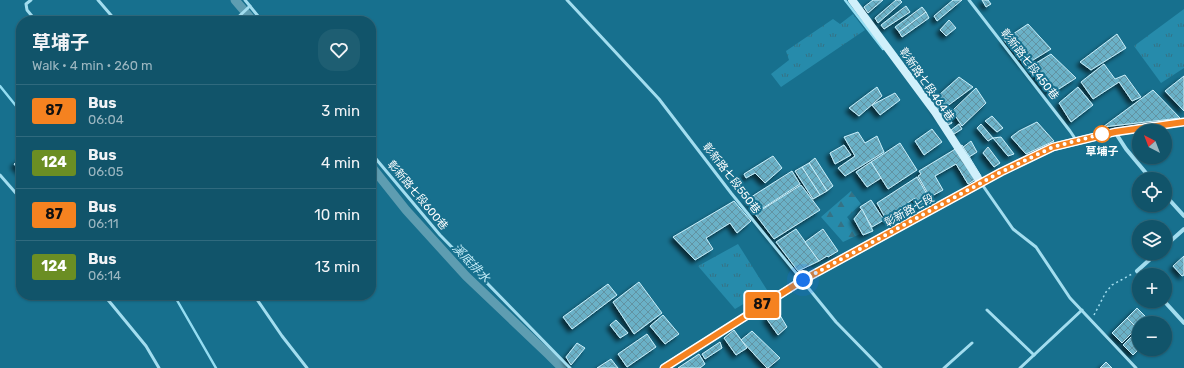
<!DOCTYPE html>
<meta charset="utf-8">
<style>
:root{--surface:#11546a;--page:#1e5e72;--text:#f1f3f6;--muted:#9cb7c1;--line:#306a7e}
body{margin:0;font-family:Rubik,"Noto Sans TC",sans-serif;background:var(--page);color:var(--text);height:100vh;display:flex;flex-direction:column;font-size:15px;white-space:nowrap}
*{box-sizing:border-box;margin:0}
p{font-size:13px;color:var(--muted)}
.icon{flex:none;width:22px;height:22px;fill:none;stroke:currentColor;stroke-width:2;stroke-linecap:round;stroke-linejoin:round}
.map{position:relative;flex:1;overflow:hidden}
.panel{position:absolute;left:16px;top:16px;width:360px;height:284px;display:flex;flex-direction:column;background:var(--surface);border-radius:16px;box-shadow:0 1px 3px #0004,0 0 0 1px var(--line)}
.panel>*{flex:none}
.badge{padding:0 8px;border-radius:3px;font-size:14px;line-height:26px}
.needle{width:26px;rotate:318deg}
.fabs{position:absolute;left:1132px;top:124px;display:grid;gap:8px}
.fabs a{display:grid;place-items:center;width:40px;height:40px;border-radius:50%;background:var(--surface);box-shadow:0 1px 3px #0004,0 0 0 1px var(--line);font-size:20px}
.you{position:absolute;width:20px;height:20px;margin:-10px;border:3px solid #fff;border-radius:50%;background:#1a73e8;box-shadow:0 0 0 6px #1a73e833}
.map>.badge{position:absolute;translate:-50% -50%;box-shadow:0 0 0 2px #fff}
.round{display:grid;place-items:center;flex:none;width:42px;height:42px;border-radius:16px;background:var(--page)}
.summary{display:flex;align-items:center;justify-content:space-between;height:68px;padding:0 16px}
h1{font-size:19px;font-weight:700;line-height:30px}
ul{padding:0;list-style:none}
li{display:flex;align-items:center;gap:12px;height:52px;padding:0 16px;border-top:1px solid var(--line)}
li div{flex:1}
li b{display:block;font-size:15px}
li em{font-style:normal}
li .badge{min-width:44px;font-weight:700;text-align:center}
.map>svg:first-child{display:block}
.grass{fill:url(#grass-tufts)}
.forest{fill:url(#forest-firs)}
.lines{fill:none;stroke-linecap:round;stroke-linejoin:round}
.stream{stroke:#94ddf2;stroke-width:2.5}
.canal{stroke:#5e9db1;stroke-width:9}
.building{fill:url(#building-cross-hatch);stroke:#c9effb;filter:url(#shadow)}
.path{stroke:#a2ddef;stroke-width:1.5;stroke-dasharray:2 3;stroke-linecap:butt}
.lane{stroke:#a2ddef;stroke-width:3}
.street{stroke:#a2ddef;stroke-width:4}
.secondary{stroke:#d0f0fb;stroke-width:8}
.line-casing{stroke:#fff;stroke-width:9}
.line{stroke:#f58220;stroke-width:6}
.walk{stroke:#fff;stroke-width:4;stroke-dasharray:0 7.2}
.stop-dot{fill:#fff;stroke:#f58220;stroke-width:2}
.labels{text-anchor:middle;stroke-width:4;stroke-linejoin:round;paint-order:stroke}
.street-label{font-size:11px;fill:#fff;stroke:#17708e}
.stop-label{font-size:11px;font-weight:bold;fill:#fff;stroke:#17708e}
.water-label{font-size:12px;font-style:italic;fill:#c6eef9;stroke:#17708e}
</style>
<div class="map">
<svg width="1184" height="368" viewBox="0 0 1184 368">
<defs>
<pattern id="grass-tufts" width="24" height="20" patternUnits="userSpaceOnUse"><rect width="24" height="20" fill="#268bab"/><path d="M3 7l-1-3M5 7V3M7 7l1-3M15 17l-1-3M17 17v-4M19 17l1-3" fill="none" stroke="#357285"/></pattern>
<pattern id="forest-firs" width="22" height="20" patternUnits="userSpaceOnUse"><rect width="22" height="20" fill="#268bab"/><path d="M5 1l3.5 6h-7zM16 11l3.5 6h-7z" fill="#357285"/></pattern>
<pattern id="building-cross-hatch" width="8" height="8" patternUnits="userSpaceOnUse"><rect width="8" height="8" fill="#6bb1c7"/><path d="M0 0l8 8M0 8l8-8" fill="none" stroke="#6293a2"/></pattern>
<filter id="shadow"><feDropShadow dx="-3.5" dy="3.5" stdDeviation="2" flood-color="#0009"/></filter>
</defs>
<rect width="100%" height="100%" fill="#17708e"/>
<g class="grass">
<polygon points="1184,9 1184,68 1161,83 1134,46"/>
<polygon points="853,14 865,30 781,87 771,74 789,60 786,51 833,19 840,24"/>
<polygon points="738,244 767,290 735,309 698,266"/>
</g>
<polygon class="forest" points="851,191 861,204 847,217 860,234 843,242 821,217"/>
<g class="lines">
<g class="stream">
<polyline points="845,0 883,49"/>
<polyline points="0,86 21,112"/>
<polyline points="174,295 216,368"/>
</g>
<g class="canal">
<polyline points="235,0 253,21"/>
<polyline points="371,166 406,210 466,276 549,355 562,368"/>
</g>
</g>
<g class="building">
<polygon points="873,0 883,0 868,13 864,7"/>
<polygon points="896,0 900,0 902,2 878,23 875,18"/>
<polygon points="953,0 962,0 937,21 934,16"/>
<polygon points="982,0 988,0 991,4 986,7"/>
<polygon points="906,6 910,12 884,29 881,25"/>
<polygon points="922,7 926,12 899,32 895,27"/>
<polygon points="926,12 929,18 902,37 899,32"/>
<polygon points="949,20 956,28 946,36 940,30"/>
<polygon points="1028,24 1051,49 1025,65 1004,40"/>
<polygon points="1117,34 1126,48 1091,70 1080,62"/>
<polygon points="1051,54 1076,78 1051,94 1028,68"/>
<polygon points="1104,64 1115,79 1125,75 1141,97 1132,101 1119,82 1093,99 1081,82"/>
<polygon points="1184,76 1184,111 1165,91"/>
<polygon points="959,77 973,87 946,107 939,95"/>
<polygon points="877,87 882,96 859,116 849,108"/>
<polygon points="1078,87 1093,105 1071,122 1059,103"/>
<polygon points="976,88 986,103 962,126 952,111"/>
<polygon points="1153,90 1180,118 1103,127"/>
<polygon points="895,93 900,100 880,115 872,105"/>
<polygon points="937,100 945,113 941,116 932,102"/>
<polygon points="992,116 1003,128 997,132 985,121"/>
<polygon points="949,117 952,123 948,125 945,120"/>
<polygon points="1037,122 1054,141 1026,154 1011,137 1019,131"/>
<polygon points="959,124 962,129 954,134 951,130"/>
<polygon points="981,124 993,138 988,141 977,128"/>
<polygon points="932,129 942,142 924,155 915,141"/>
<polygon points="858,132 865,143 877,136 884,152 845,176 838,168 855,156 844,137"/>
<polygon points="1001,137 1014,154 1008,156 993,138"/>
<polygon points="971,141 977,152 969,157 962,148"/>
<polygon points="900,143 917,170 888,189 871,162"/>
<polygon points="844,145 851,155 835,164 830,153"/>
<polygon points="962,145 981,176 968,184 956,164 935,176 943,190 930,197 918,176 921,174 919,171"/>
<polygon points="988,147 1000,163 994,167 983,153"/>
<polygon points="773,156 782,168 765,183 755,173 746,178 744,174"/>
<polygon points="21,158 21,170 20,171 14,164"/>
<polygon points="815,158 833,186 827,191 809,163"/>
<polygon points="871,162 881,178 867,187 856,172"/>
<polygon points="809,163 827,191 820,195 802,167"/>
<polygon points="802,167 820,195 813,199 795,171"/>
<polygon points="792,171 800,184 757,212 748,199"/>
<polygon points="917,177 931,201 920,207 915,198 900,208 903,214 887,221 877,203"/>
<polygon points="801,185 820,210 774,239 755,214"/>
<polygon points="871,200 884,220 872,227 860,207"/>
<polygon points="734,201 751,221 737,233 730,223 706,238 713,249 695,260 673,237"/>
<polygon points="862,209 873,231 863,235 854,219"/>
<polygon points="796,229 819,261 798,271 776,242"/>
<polygon points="823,229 838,251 828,257 827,256 819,261 805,242"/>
<polygon points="1184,256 1184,275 1182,276 1173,266"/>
<polygon points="639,282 662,313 634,334 613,302"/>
<polygon points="608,284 617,295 572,329 563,317"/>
<polygon points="1137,308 1147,318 1142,323 1139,323 1139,326 1137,328 1127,318"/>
<polygon points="777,310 787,327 778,335 766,318"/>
<polygon points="663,315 679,334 665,344 650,326"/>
<polygon points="1127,318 1137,328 1122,343 1112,333"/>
<polygon points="616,320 628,333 620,338 610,325"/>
<polygon points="1139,329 1139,349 1133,355 1123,345"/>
<polygon points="734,330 747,348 736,355 724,338"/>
<polygon points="752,331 780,358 768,368 767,368 741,340"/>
<polygon points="647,334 656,347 627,367 618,354"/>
<polygon points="720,342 722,348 705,359 702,354"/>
<polygon points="577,343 585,348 571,365 566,357"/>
<polygon points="699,354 705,364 700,368 678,368"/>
<polygon points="611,359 618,368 597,368"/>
<polygon points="1106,362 1112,368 1100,368"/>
</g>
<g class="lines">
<polyline class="path" points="1094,315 1106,292 1112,285 1132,274"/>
<g class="lane">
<polyline points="31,0 26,4 27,10 36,21"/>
<polyline points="98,0 116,21"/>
<polyline points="245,0 262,21"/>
<polyline points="567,0 659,99 731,193 836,322 881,368"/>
<polyline points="969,0 1070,131 1076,140"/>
<polyline points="234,21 250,6"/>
<polyline points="371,153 440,235 570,368"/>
<polyline points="0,175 21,199"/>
<polyline points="981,183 1013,229 1036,247 1070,298 1136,368"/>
<polyline points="104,295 146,346 159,368"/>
<polyline points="254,295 282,336 307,368"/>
<polyline points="987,310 1034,355"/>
<polyline points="944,368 972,343"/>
<polyline points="1020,368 1082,310"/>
</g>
<g class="street">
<polyline points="1115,132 1126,149 1151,179"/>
<polyline points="1165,195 1184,216"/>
<polyline points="1165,246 1184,229"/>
<polyline points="1141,275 1137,271 1157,253"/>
<polyline points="1164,301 1184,323"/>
</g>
<g class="secondary">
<polyline points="852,0 935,112 981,183"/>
<polyline points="664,368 803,280 1001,172 1053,147 1115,132 1184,122"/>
</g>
</g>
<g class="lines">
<defs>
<polyline id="line" points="664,368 803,280 1001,172 1053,147 1115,132 1184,122"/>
</defs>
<use href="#line" class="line-casing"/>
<use href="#line" class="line"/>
<polyline class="walk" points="803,280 1001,172 1053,147 1102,134"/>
</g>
<circle class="stop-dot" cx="1102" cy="134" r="8"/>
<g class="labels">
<g class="street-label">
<text transform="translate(1030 64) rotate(52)" y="4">彰新路七段450巷</text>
<text transform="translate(927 84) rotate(55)" y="4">彰新路七段464巷</text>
<text transform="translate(732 178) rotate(52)" y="4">彰新路七段550巷</text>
<text transform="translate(418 195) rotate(50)" y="4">彰新路七段600巷</text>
<text transform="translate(909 210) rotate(-29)" y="4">彰新路七段</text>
</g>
<g class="stop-label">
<text x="1102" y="155">草埔子</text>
</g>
<g class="water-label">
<text transform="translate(471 263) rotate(46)" y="4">溪底排水</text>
</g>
</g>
</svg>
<div class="fabs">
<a><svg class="needle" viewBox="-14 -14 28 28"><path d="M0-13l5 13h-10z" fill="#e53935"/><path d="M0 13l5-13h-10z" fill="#9cb7c1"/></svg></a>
<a><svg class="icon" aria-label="locate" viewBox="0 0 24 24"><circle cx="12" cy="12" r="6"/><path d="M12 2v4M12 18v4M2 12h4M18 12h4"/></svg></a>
<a><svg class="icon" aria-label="layers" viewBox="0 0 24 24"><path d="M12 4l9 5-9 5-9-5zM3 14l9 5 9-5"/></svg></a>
<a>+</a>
<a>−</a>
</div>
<div class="you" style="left:803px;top:280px"></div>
<b class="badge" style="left:762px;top:305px;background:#f58220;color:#111">87</b>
<section class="panel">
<div class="summary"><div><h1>草埔子</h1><p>Walk · 4 min · 260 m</p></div><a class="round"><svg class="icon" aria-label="heart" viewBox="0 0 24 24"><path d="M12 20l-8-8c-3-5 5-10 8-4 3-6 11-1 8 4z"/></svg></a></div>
<ul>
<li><span class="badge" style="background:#f58220;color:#111">87</span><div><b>Bus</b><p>06:04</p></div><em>3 min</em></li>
<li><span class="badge" style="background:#6b8e23;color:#fff">124</span><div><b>Bus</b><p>06:05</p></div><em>4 min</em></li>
<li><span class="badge" style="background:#f58220;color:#111">87</span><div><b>Bus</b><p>06:11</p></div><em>10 min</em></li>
<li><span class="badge" style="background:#6b8e23;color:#fff">124</span><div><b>Bus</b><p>06:14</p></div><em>13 min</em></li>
</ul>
</section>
</div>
